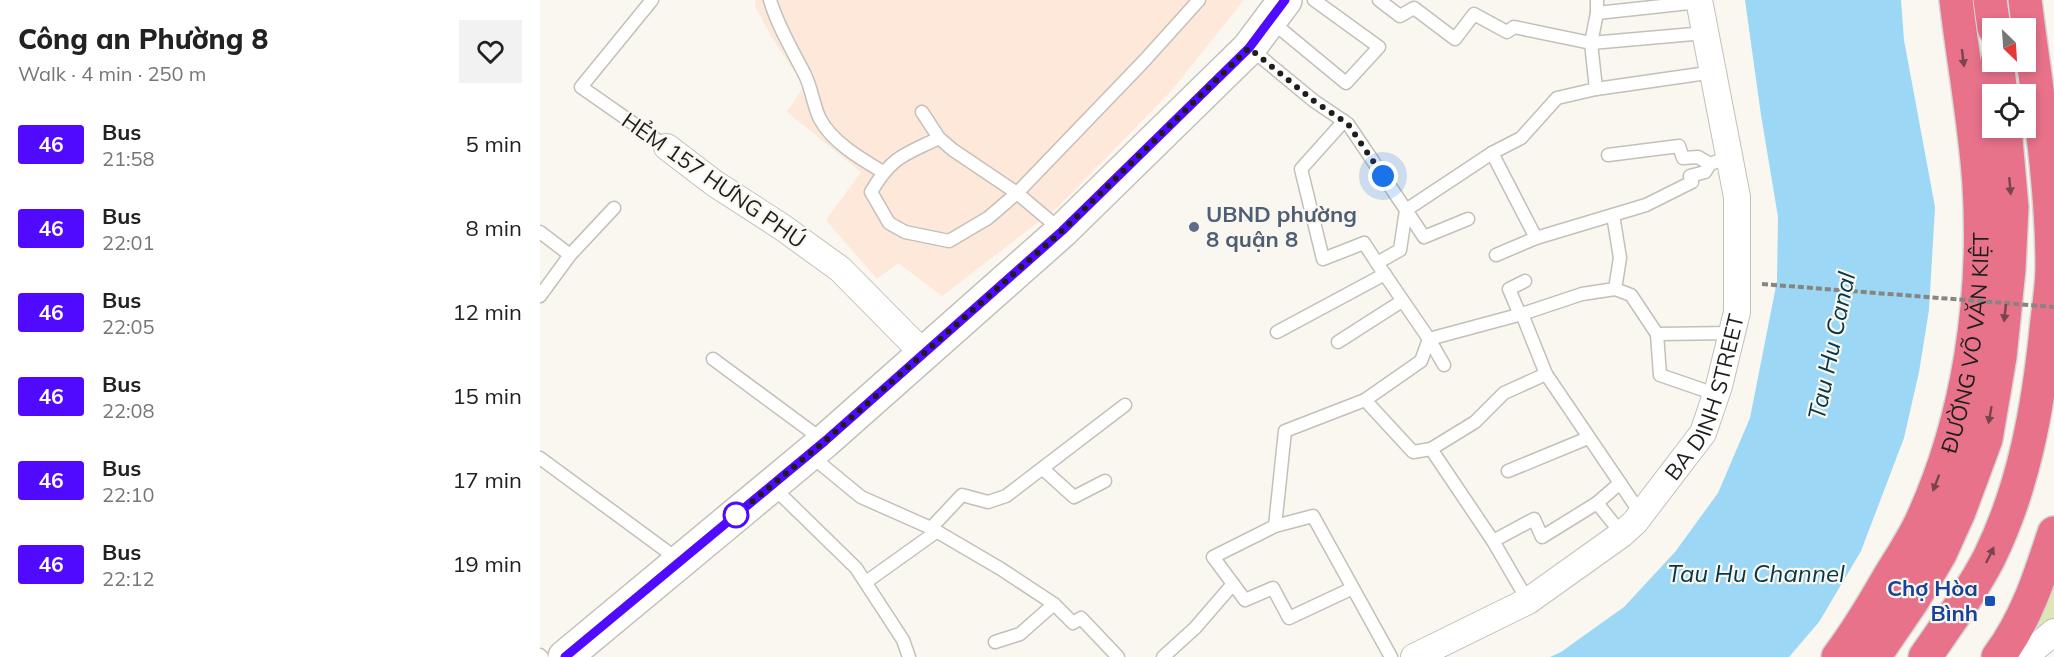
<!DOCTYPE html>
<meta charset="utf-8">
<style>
:root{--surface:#fff;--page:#f2f2f2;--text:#222;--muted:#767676}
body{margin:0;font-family:Mulish,sans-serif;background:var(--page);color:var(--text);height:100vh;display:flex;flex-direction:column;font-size:22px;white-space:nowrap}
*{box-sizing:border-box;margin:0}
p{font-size:20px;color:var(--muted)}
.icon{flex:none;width:33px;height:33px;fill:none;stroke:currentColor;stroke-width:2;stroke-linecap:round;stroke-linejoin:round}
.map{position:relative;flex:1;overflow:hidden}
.side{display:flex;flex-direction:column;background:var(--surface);width:540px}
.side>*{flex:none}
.badge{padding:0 12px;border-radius:4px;font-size:21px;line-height:39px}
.needle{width:39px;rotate:155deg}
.tools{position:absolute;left:1442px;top:18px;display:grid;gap:12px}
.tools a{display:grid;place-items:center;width:54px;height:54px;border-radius:0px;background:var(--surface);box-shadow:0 3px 9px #0003;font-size:30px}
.you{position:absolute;width:30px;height:30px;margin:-15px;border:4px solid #fff;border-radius:50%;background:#1a73e8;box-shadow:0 0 0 9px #1a73e833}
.map>.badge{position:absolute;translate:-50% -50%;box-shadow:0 0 0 3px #fff}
.round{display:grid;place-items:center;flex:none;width:63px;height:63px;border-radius:0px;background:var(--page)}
.overview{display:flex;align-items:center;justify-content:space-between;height:102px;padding:0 18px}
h1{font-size:28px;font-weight:800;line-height:45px}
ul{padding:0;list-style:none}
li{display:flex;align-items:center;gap:18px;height:84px;padding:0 18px}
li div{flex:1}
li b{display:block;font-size:22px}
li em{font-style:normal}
li .badge{min-width:66px;font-weight:700;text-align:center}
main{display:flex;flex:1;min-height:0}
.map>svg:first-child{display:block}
.commercial{fill:#fde8da}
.green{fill:#dce6b7}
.water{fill:#9cd7f6}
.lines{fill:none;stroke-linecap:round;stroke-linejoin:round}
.lane-casing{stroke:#c2c0b9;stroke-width:15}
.street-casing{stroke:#c2c0b9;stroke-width:28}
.secondary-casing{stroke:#c2c0b9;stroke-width:36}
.highway-casing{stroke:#d7d6d6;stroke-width:36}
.lane{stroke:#fff;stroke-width:12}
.street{stroke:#fff;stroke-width:26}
.secondary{stroke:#fff;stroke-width:33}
.highway{stroke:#e8728a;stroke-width:33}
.path-bridge{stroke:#868580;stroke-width:4;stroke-dasharray:6 3;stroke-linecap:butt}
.oneway{fill:#79444e}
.line-casing{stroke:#fff;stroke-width:14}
.line{stroke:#4f0aff;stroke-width:9}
.walk{stroke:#1f1e1c;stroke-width:6;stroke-dasharray:0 10.8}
.service-dot{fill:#5c6f8a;stroke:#f9f7ef;stroke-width:2}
.stop-dot{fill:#fff;stroke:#4f0aff;stroke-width:3}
.transit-dot{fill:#1a4fb4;stroke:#f9f7ef;stroke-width:2}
.labels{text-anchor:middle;stroke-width:4.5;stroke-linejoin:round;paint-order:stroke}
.street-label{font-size:22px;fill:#1f1e1c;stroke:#f9f7ef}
.service-label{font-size:22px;font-weight:bold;fill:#4e5e75;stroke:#f9f7ef;text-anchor:start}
.transit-label{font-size:22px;font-weight:bold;fill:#164399;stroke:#f9f7ef;text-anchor:end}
.water-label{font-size:24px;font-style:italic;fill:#02364b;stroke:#f9f7ef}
</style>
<main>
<section class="side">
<div class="overview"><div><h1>Công an Phường 8</h1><p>Walk · 4 min · 250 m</p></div><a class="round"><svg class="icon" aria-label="heart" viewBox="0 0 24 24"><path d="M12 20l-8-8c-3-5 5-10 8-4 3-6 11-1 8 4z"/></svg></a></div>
<ul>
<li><span class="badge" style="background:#4f0aff;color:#fff">46</span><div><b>Bus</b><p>21:58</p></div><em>5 min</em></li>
<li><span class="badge" style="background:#4f0aff;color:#fff">46</span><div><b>Bus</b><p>22:01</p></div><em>8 min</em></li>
<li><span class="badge" style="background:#4f0aff;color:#fff">46</span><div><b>Bus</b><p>22:05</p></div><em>12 min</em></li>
<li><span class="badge" style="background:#4f0aff;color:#fff">46</span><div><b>Bus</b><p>22:08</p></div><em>15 min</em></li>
<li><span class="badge" style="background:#4f0aff;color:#fff">46</span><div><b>Bus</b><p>22:10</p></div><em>17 min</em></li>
<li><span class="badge" style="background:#4f0aff;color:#fff">46</span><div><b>Bus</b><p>22:12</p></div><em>19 min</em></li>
</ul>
</section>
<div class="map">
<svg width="1514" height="657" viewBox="0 0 1514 657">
<rect width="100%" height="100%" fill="#f9f7ef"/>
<polygon class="commercial" points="215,0 704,0 631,91 518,207 402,296 358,263 337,279 286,220 321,172 247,112 264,86 231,36 215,6"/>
<polygon class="green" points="1514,565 1514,619 1486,642"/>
<polygon class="water" points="1205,0 1361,0 1364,40 1395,207 1389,310 1379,372 1364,438 1321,551 1279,622 1249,657 1010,657 1021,652 1084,607 1135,552 1178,493 1210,418 1237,281 1238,217 1221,115"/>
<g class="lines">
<defs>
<g id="lane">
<polyline points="112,0 41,87 127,147"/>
<path d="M230,0C238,27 253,51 265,75C272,89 273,105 280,119C292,142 321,159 343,172"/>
<polyline points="839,0 860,16 874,8 915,39 934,14 967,32 974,27 1051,43 1165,33"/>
<polyline points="1057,13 1159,2"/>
<polyline points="731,21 806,83 839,47 774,0"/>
<polyline points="711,49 774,101 808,124 866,210 860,250 837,263 889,339 904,365"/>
<polyline points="1056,89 1051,43 1057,13 1057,0"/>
<polyline points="382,112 399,138 413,150 477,193 604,61 659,0"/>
<polyline points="804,121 761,169 783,259 824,243 837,263"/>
<path d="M399,138C364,155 352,156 331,192L349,223L365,232L409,241L448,218L477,193L522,231"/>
<polyline points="952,153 996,238 1106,205 1152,182 1150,176 1165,172 1170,164 1189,157"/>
<polyline points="1068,155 1139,146 1143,158 1158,157 1170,164"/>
<polyline points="1073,215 1080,258 1075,289"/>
<polyline points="928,219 884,237 866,210 952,153 981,138 1017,98 1056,89 1174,72"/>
<polyline points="0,232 30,255"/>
<polyline points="956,255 996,238"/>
<polyline points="1075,289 1091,295 1117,334 1192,333"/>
<polyline points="0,296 30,255 74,208"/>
<polyline points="982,314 1006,374 1101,514"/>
<polyline points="980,315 969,289 985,281"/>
<polyline points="737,332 845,274"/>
<polyline points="1117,334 1120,375 1175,394"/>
<polyline points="798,342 862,301"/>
<polyline points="173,359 284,441"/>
<polyline points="891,449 935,422 964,393 1006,374"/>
<polyline points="270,455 321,497 391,528 461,569 514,604 533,623 541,618 578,657"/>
<polyline points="0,458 140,561"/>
<polyline points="503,469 534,497 565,481"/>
<polyline points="968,471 1048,438"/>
<polyline points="1080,483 1057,503 1082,534"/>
<polyline points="233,487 316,568 363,640 369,657"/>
<polyline points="735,526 745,431 825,400"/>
<polyline points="391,528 422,495 448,502 466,496 585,405"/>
<polyline points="953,541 994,519 1002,537 1057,503"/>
<polyline points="326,582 396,532"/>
<polyline points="813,588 749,618 733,588 705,600 673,557 735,526 773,516 851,657"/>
<polyline points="988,601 953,541 891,449 873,452 825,400 881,361 889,339 982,314 1042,294 1075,289"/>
<polyline points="455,642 480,634 514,604"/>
<polyline points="0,655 2,657"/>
<polyline points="623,657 655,628 693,584"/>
</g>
<g id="street">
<polyline points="127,147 174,183 242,227 300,269 385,355"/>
<path id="s1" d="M874,657L988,601L1082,534L1095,522L1163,433L1179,386L1197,312V197L1159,0"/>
<polyline points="1484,657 1514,632"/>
</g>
<polyline id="secondary" points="25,657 285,441 522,231 709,48 745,0"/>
<g id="highway">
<polyline points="1450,0 1454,28"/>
<polyline points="1457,62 1461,94"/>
<path id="s2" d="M1298,657C1317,632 1333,605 1349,577C1360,559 1372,541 1381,522C1429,418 1446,298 1439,185C1435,123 1423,61 1416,0"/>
<polyline points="1334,657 1373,600 1400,554 1419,512 1446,439 1460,357 1469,269 1472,207 1465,128"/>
<path d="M1385,657C1407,625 1431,593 1449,558C1484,487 1498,408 1506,330C1508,309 1512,288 1512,267C1512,177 1496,88 1485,0"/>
<path d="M1458,657C1486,620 1500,576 1514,533"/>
</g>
</defs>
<use href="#lane" class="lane-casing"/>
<use href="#street" class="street-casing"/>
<use href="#secondary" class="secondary-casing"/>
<use href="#highway" class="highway-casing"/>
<use href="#lane" class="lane"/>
<use href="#street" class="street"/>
<use href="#secondary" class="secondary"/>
<use href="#highway" class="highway"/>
<polyline class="path-bridge" points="1222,284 1514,307"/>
</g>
<defs><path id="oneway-solid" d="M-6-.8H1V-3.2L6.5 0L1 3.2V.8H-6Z" transform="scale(1.5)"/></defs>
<g class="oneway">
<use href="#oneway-solid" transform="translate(1423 58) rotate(83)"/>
<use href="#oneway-solid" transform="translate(1470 186) rotate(85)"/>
<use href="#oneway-solid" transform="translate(1465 313) rotate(96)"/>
<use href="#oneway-solid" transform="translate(1450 415) rotate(100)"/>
<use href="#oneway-solid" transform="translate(1396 483) rotate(111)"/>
<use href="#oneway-solid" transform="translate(1450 555) rotate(-64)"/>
</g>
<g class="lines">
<defs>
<polyline id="line" points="25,657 285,441 522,231 709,48 745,0"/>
</defs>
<use href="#line" class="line-casing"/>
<use href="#line" class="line"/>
<polyline class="walk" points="196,515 285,441 522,231 709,48 774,101 808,124 843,176"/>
</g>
<circle class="service-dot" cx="654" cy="227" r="6"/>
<circle class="stop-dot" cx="196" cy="515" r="12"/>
<rect class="transit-dot" x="1444" y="595" width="12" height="12" rx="3"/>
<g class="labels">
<g class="street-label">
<text transform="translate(174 180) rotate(35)" y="8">HẺM 157 HƯNG PHÚ</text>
<text dy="8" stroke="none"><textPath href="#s2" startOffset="345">ĐƯỜNG VÕ VĂN KIỆT</textPath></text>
<text dy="8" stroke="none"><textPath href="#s1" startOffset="406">BA DINH STREET</textPath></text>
</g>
<g class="service-label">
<text x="666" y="222">UBND phường<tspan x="666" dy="25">8 quận 8</tspan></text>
</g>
<g class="transit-label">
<text x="1438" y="596">Chợ Hòa<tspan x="1438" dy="25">Bình</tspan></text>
</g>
<g class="water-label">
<text transform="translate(1292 346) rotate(-78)" y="8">Tau Hu Canal</text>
<text x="1216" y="582">Tau Hu Channel</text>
</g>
</g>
</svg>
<div class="tools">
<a><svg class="needle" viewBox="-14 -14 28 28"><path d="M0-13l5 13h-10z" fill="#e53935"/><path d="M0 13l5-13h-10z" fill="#767676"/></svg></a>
<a><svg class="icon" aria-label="locate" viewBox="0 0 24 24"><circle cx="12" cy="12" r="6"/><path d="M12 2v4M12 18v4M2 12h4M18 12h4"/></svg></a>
</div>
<div class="you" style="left:843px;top:176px"></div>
</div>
</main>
